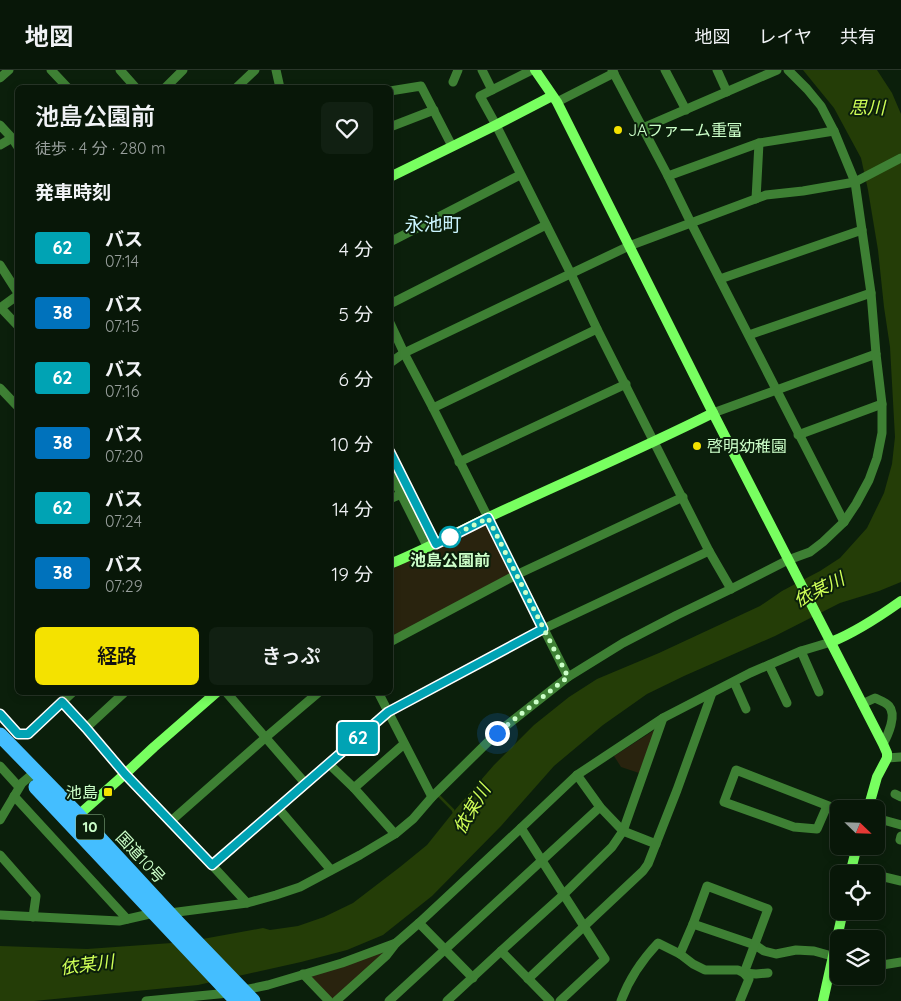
<!DOCTYPE html>
<html lang="ja">
<meta charset="utf-8">
<style>
:root{--surface:#081708;--page:#112012;--text:#f1f3f6;--muted:#989f9c;--line:#293629;--accent:#f4e200}
body{margin:0;font-family:Quicksand,"Noto Sans JP",sans-serif;background:var(--page);color:var(--text);height:100vh;display:flex;flex-direction:column;font-size:19px;white-space:nowrap}
*{box-sizing:border-box;margin:0}
p{font-size:16px;color:var(--muted)}
.icon{flex:none;width:28px;height:28px;fill:none;stroke:currentColor;stroke-width:2;stroke-linecap:round;stroke-linejoin:round}
.map{position:relative;flex:1;overflow:hidden}
.drawer{position:absolute;left:15px;top:15px;width:378px;height:610px;display:flex;flex-direction:column;background:var(--surface);border-radius:8px;box-shadow:0 2px 8px #0003,0 0 0 1px var(--line)}
.drawer>*{flex:none}
.badge{padding:0 10px;border-radius:4px;font-size:18px;line-height:32px}
.needle{width:32px;rotate:113deg}
.tools{position:absolute;left:830px;top:730px;display:grid;gap:10px}
.tools a{display:grid;place-items:center;width:55px;height:55px;border-radius:8px;background:var(--surface);box-shadow:0 2px 8px #0003,0 0 0 1px var(--line);font-size:25px}
.you{position:absolute;width:25px;height:25px;margin:-12px;border:4px solid #fff;border-radius:50%;background:#1a73e8;box-shadow:0 0 0 8px #1a73e833}
.map>.badge{position:absolute;translate:-50% -50%;box-shadow:0 0 0 2px #fff}
h2{padding:0 20px;font-size:19px;line-height:45px}
.round{display:grid;place-items:center;flex:none;width:52px;height:52px;border-radius:8px;background:var(--page)}
.summary{display:flex;align-items:center;justify-content:space-between;height:85px;padding:0 20px}
h1{font-size:24px;font-weight:600;line-height:38px}
.primary-button{display:flex;gap:10px;margin-top:auto;padding:10px 20px}
.primary-button a{flex:1;height:58px;border-radius:8px;background:var(--accent);color:#111;font-size:20px;font-weight:600;line-height:58px;text-align:center}
.primary-button a+a{background:var(--page);color:var(--text)}
ul{padding:0;list-style:none}
li{display:flex;align-items:center;gap:15px;height:65px;padding:0 20px}
li div{flex:1}
li b{display:block;font-size:19px}
li em{font-style:normal}
li .badge{min-width:55px;font-weight:700;text-align:center}
header{display:flex;align-items:center;gap:30px;box-sizing:border-box;height:70px;padding:0 25px;background:var(--surface);border-bottom:1px solid var(--line)}
header strong{font-size:24px}
nav{display:flex;gap:28px;margin-inline-start:auto;font-size:18px}
.map>svg:first-child{display:block}
.green{fill:#29230e}
.water{fill:#243d07}
.lines{fill:none;stroke-linecap:round;stroke-linejoin:round}
.stream{stroke:#243d07;stroke-width:2.5}
.street{stroke:#3e8034;stroke-width:9}
.secondary{stroke:#78ff60;stroke-width:10}
.highway{stroke:#44beff;stroke-width:15}
.line-casing{stroke:#fff;stroke-width:11}
.line{stroke:#00a3b4;stroke-width:8}
.walk{stroke:#ccffc9;stroke-width:5;stroke-dasharray:0 9}
.poi-dot{fill:#f4e200;stroke:#0b1f0b;stroke-width:2}
.stop-dot{fill:#fff;stroke:#00a3b4;stroke-width:2.5}
.labels{text-anchor:middle;stroke-width:4;stroke-linejoin:round;paint-order:stroke}
.shield{fill:#0b1f0b;stroke:#92bc90;stroke-width:1}
.shield-label{font-size:15px;font-weight:bold;fill:#ccffc9}
.poi-label{font-size:16px;fill:#ccffc9;stroke:#0b1f0b;text-anchor:start}
.stop-label{font-size:16px;font-weight:bold;fill:#ccffc9;stroke:#0b1f0b}
.street-label{font-size:16px;fill:#ccffc9;stroke:#0b1f0b}
.water-label{font-size:18px;font-style:italic;fill:#cfff57;stroke:#0b1f0b}
.quarter-label{font-size:19px;fill:#cbf5ff;stroke:#0b1f0b}
</style>
<header>
<strong>地図</strong>
<nav><a>地図</a><a>レイヤ</a><a>共有</a></nav>
</header>
<div class="map">
<svg width="901" height="931" viewBox="0 0 901 931">
<rect width="100%" height="100%" fill="#0b1f0b"/>
<g class="green">
<polygon points="485,454 511,505 390,568 390,500"/>
<polygon points="656,659 639,703 621,697 614,686"/>
<polygon points="382,882 384,884 334,929 331,929 311,908 311,905"/>
</g>
<polygon class="water" points="803,0 877,0 892,23 901,44 901,512 879,521 840,533 775,566 684,606 647,624 603,655 554,696 501,756 432,826 383,865 347,880 301,892 198,915 34,931 0,931 0,876 87,879 186,872 263,858 270,860 298,856 324,847 353,833 400,797 427,775 455,740 494,695 534,655 569,627 597,609 659,583 760,536 782,521 820,501 840,488 867,458 884,423 892,394 895,367 890,277 884,237 878,180 868,120 861,88 834,38"/>
<g class="lines">
<polyline class="stream" points="439,726 453,740 454,743"/>
<g class="street">
<polyline points="51,0 68,18"/>
<polyline points="120,0 136,18"/>
<polyline points="276,0 280,18"/>
<polyline points="482,0 492,20 532,0"/>
<polyline points="612,0 668,106 691,153 844,452"/>
<polyline points="665,0 686,40"/>
<polyline points="717,0 727,22"/>
<polyline points="0,8 9,0"/>
<polyline points="453,12 458,0"/>
<polyline points="165,18 183,0"/>
<polyline points="236,18 255,0"/>
<polyline points="492,20 480,26 496,55 571,204 597,259 709,481 731,519"/>
<polyline points="390,21 421,16 452,76"/>
<polyline points="557,32 614,3"/>
<polyline points="0,55 12,68 18,77"/>
<polyline points="390,57 434,40"/>
<polyline points="643,58 777,0"/>
<polyline points="0,75 12,68"/>
<polyline points="668,106 759,73 834,61"/>
<polyline points="756,129 759,73"/>
<polyline points="390,172 520,105"/>
<polyline points="0,195 18,223"/>
<polyline points="720,209 862,160"/>
<polyline points="390,234 546,155"/>
<polyline points="0,238 18,225"/>
<polyline points="1,238 18,256"/>
<polyline points="390,253 404,283 433,338 568,607"/>
<polyline points="749,265 871,223"/>
<polyline points="390,293 404,283 629,176 766,125 803,121 855,112 901,88"/>
<polyline points="0,318 18,337"/>
<polyline points="433,338 597,259"/>
<polyline points="713,343 876,284"/>
<polyline points="798,365 882,334"/>
<polyline points="390,382 436,474"/>
<polyline points="459,392 626,314"/>
<polyline points="390,402 428,478"/>
<polyline points="390,429 406,422"/>
<polyline points="390,572 516,505 683,427"/>
<polyline points="801,581 819,622"/>
<polyline points="769,595 787,633"/>
<polyline points="734,612 746,639"/>
<polyline points="226,622 305,713"/>
<polyline points="378,622 432,727"/>
<polyline points="62,632 86,658 125,704 171,751 247,833"/>
<path d="M862,634L875,628C879,630 886,632 889,636C897,645 888,665 883,674"/>
<polyline points="0,644 17,664 28,664 73,622"/>
<polyline points="86,658 125,622"/>
<polyline points="887,688 901,687"/>
<polyline points="329,694 354,718 395,764"/>
<polyline points="0,696 19,717"/>
<polyline points="577,705 600,737 623,761 656,774"/>
<polyline points="354,718 404,674"/>
<polyline points="895,724 901,727"/>
<polyline points="14,726 127,849"/>
<polyline points="827,736 817,759 794,757 724,732 736,700 839,740"/>
<polyline points="278,738 331,800"/>
<polyline points="876,748 901,755"/>
<polyline points="0,750 22,713 35,702"/>
<polyline points="171,751 265,668 319,622"/>
<polyline points="521,758 577,705 663,648 750,603 801,581 831,572"/>
<polyline points="900,770 901,766"/>
<polyline points="0,785 36,826 33,847"/>
<polyline points="213,795 388,642 543,559 709,481"/>
<polyline points="851,799 870,804"/>
<polyline points="876,805 901,811"/>
<polyline points="170,843 247,833 276,825 300,817 360,785 395,764 413,749 432,727 497,663 568,607 623,573 677,545 731,519 788,490 810,482 823,472 844,452 856,434 869,410 877,388 882,363 882,334 876,284 871,223 855,112 834,61 821,36 807,19 788,0"/>
<polyline points="0,845 119,851 154,843"/>
<polyline points="419,853 473,908"/>
<polyline points="693,854 755,875 764,881 776,884 796,880 814,881 839,888"/>
<polyline points="501,881 550,931"/>
<polyline points="680,884 693,854 707,816 768,839 744,903"/>
<polyline points="876,896 901,892"/>
<polyline points="303,904 329,931"/>
<polyline points="528,909 643,801 648,794 677,720 712,623"/>
<polyline points="146,931 229,923 244,920 268,915 342,893 396,873"/>
<polyline points="336,931 386,886 396,873 419,853 521,758 605,889 560,931"/>
<polyline points="389,931 600,737"/>
<polyline points="447,931 501,881 563,825 612,777 623,761 663,648"/>
<path d="M621,931C629,909 642,890 658,873L680,884L693,894L705,900H738L744,903L756,904L768,903"/>
<polyline points="740,931 749,909 744,903"/>
</g>
<g class="secondary">
<polyline points="535,0 557,32 713,343 883,674 887,683 887,688 877,707 868,739"/>
<polyline points="390,107 496,55 552,26"/>
<path d="M390,494C424,480 456,463 489,447C564,412 639,380 713,343"/>
<path d="M831,572C856,562 880,546 901,531"/>
<polyline points="74,749 125,704 154,677 217,622"/>
<polyline points="850,804 857,776"/>
<polyline points="823,931 843,841"/>
</g>
<g class="highway">
<polyline points="0,665 78,745 177,852 253,931"/>
<polyline points="36,717 237,931"/>
</g>
</g>
<g class="lines">
<defs>
<polyline id="line" points="0,644 18,664 28,664 62,632 86,658 125,704 212,795 388,642 543,559 488,448 436,474 390,382"/>
</defs>
<use href="#line" class="line-casing"/>
<use href="#line" class="line"/>
<polyline class="walk" points="450,467 488,448 568,607 497,663"/>
</g>
<g class="poi-dot">
<circle cx="618" cy="60" r="5"/>
<circle cx="697" cy="376" r="5"/>
<rect x="103" y="717" width="10" height="10" rx="2.5"/>
</g>
<circle class="stop-dot" cx="450" cy="467" r="10"/>
<g class="labels">
<rect class="shield" x="76" y="744.5" width="28" height="25" rx="4"/>
<g class="shield-label">
<text x="90" y="762">10</text>
</g>
<g class="poi-label">
<text x="628" y="66">JAファーム重富</text>
<text x="707" y="382">啓明幼稚園</text>
<text x="98" y="728" text-anchor="end">池島</text>
</g>
<g class="stop-label">
<text x="450" y="496">池島公園前</text>
</g>
<g class="street-label">
<text transform="translate(141 787) rotate(47)" y="6">国道10号</text>
</g>
<g class="water-label">
<text x="867" y="44">思川</text>
<text transform="translate(819 520) rotate(-27)" y="6">依某川</text>
<text transform="translate(472 739) rotate(-59)" y="6">依某川</text>
<text transform="translate(87 895) rotate(-7)" y="6">依某川</text>
</g>
<g class="quarter-label">
<text x="433" y="161">永池町</text>
</g>
</g>
</svg>
<div class="tools">
<a><svg class="needle" viewBox="-14 -14 28 28"><path d="M0-13l5 13h-10z" fill="#e53935"/><path d="M0 13l5-13h-10z" fill="#989f9c"/></svg></a>
<a><svg class="icon" aria-label="locate" viewBox="0 0 24 24"><circle cx="12" cy="12" r="6"/><path d="M12 2v4M12 18v4M2 12h4M18 12h4"/></svg></a>
<a><svg class="icon" aria-label="layers" viewBox="0 0 24 24"><path d="M12 4l9 5-9 5-9-5zM3 14l9 5 9-5"/></svg></a>
</div>
<div class="you" style="left:497px;top:663px"></div>
<b class="badge" style="left:358px;top:668px;background:#00a3b4;color:#fff">62</b>
<section class="drawer">
<div class="summary"><div><h1>池島公園前</h1><p>徒歩 · 4 分 · 280 m</p></div><a class="round"><svg class="icon" aria-label="heart" viewBox="0 0 24 24"><path d="M12 20l-8-8c-3-5 5-10 8-4 3-6 11-1 8 4z"/></svg></a></div>
<h2>発車時刻</h2>
<ul>
<li><span class="badge" style="background:#00a3b4;color:#fff">62</span><div><b>バス</b><p>07:14</p></div><em>4 分</em></li>
<li><span class="badge" style="background:#0072bc;color:#fff">38</span><div><b>バス</b><p>07:15</p></div><em>5 分</em></li>
<li><span class="badge" style="background:#00a3b4;color:#fff">62</span><div><b>バス</b><p>07:16</p></div><em>6 分</em></li>
<li><span class="badge" style="background:#0072bc;color:#fff">38</span><div><b>バス</b><p>07:20</p></div><em>10 分</em></li>
<li><span class="badge" style="background:#00a3b4;color:#fff">62</span><div><b>バス</b><p>07:24</p></div><em>14 分</em></li>
<li><span class="badge" style="background:#0072bc;color:#fff">38</span><div><b>バス</b><p>07:29</p></div><em>19 分</em></li>
</ul>
<div class="primary-button"><a>経路</a><a>きっぷ</a></div>
</section>
</div>
